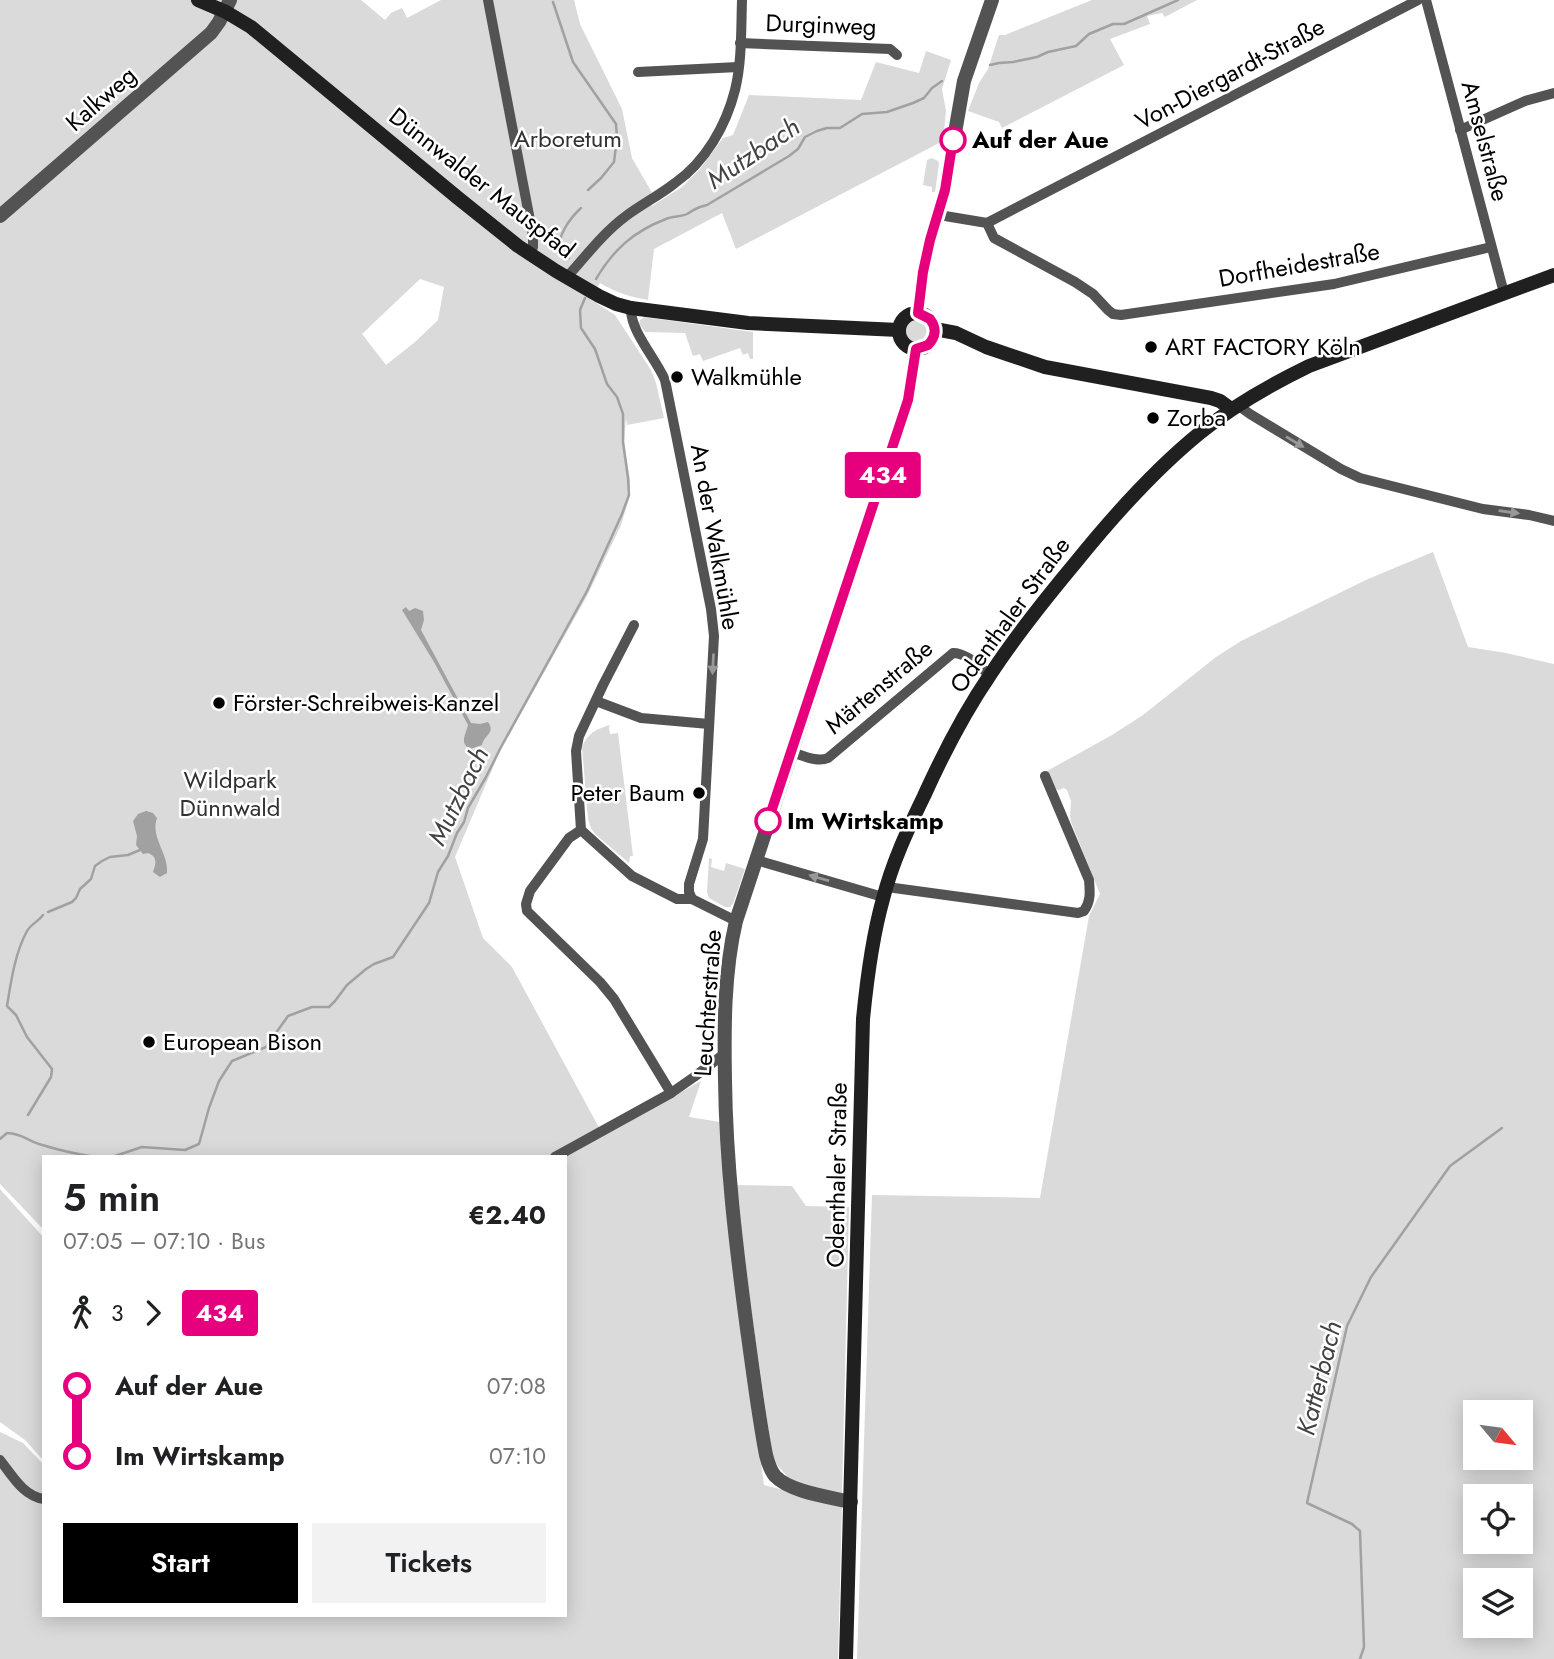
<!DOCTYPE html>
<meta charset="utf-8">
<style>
:root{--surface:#fff;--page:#f2f2f2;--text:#202124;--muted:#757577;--accent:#000}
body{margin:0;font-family:Jost,sans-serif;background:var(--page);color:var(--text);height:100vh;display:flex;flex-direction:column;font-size:26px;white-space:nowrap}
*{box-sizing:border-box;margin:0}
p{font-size:23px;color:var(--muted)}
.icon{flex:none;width:38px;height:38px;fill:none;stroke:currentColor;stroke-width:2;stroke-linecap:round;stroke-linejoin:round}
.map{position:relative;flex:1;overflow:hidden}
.sheet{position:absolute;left:42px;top:1155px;width:525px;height:462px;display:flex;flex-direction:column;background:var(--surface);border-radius:0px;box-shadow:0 4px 18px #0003}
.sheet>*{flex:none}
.badge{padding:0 14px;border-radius:5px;font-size:24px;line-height:46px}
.needle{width:46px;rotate:119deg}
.controls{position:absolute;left:1463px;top:1400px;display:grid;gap:14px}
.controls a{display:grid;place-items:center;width:70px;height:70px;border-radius:0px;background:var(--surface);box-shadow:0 4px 18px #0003;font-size:35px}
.map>.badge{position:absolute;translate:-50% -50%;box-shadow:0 0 0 4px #fff}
.legs{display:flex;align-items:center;gap:10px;height:77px;padding:0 21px;font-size:23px}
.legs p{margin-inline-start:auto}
.summary{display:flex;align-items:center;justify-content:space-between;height:119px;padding:0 21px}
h1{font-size:38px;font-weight:600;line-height:52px}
.primary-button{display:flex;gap:14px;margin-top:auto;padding:14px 21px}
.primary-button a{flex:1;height:80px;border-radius:0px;background:var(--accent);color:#fff;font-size:28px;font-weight:600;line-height:80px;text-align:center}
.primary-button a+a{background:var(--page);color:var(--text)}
ul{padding:0 21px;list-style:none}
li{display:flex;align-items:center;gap:24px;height:70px;font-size:26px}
li i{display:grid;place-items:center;width:10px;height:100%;margin:0 9px;background:currentColor}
li i::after{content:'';width:18px;height:18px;margin:-9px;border:5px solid;border-radius:50%;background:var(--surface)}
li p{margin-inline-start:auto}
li:first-child i{background:linear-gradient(#0000 50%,currentColor 0)}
li:last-child i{background:linear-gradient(currentColor 50%,#0000 0)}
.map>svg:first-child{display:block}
.green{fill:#dadada;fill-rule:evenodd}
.water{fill:#a1a1a1}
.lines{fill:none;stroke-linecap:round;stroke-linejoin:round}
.stream{stroke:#a1a1a1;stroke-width:2.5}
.minor{stroke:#535353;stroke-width:10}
.tertiary{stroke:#535353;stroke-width:14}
.secondary{stroke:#202020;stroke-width:14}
.oneway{fill:#989898}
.line-1-casing{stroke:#fff;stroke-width:16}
.line-1{stroke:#e6007e;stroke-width:10}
.stop-1-dot{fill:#fff;stroke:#e6007e;stroke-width:3.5}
.poi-dot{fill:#000;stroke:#fff;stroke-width:2.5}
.labels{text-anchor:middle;stroke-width:5;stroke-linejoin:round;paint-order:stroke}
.street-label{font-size:24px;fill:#000;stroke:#fff}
.park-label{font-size:24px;fill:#313131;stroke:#fff}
.stop-label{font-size:24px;font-weight:bold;fill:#000;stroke:#fff;text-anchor:start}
.poi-label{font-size:24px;fill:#000;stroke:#fff;text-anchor:start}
.water-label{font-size:26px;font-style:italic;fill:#424242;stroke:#fff}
</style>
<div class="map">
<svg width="1554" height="1659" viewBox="0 0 1554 1659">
<rect width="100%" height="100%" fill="#fff"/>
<g class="green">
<path d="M0,0H361L385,20L391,13L402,8L407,18L441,0H574L580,24L622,109L632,158L651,191L652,206L682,187L700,169L723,138L733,135L749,95L861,100L876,62L919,73L926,51L951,60L942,89L946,111L943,141L736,249L722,213L654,249L648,300C630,297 615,292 600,283L590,299L615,315L651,370L656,383L664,418L627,425L626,418L624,443L630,480V495L621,525L587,596L500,751L455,857L483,938L512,967L603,1135L701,1081L689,1117L720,1122L724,1185L764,1485L842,1505L838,1659H0V1432L23,1443L44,1465V1615H565V1157H44V1230L0,1184ZM420,279L444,287L438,320L415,342L386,365L362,334Z"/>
<polygon points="1092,0 1197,0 1165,17 1162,13 1147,16 1150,24 1110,39 1124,65 1002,128 999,122 968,111 979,83 988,69 999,35 1005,35"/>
<polygon points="932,158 938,161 939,164 935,192 932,192 932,187 923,185 927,160"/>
<polygon points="644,317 753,332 753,359 750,359 748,353 743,355 740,348 703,361 700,354 693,356 685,333 645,332 639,324 640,320"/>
<circle cx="917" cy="331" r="11"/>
<path d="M1433,552L1468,647L1506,653L1554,664V1659H857L872,1195L1040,1198L1089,916L1100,894L1071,822L1070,816L1071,801L1067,790L1064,788L1059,790L1054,789L1047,771L1112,735L1143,715L1216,657L1241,641L1368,579ZM1475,1412H1521V1458H1475ZM1475,1496H1521V1542H1475ZM1475,1580H1521V1626H1475Z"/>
<path d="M610,725L609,728L610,734L618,733L633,856H630L629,863L595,834L591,828L588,819L582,747C588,733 596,729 610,725Z"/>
<polygon points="709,858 712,859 711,867 724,871 726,863 745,869 733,904 730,907 725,907 709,898 707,892"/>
<polygon points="733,1185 792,1186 806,1206 849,1207 842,1495 792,1482 773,1460"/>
<polygon points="0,1189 44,1238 44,1461 25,1440 0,1422"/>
</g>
<g class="water">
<path d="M406,607L409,611L415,608L423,611L424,620L421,630L471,723L480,724L488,722C496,733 484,735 482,745L470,749C459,743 466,734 468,725L434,662L402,610Z"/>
<path d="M146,811L153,813L157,818C150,837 169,854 167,873L160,877L153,872C156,864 158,857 148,853L143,854L136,845L137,836L133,821L138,814Z"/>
</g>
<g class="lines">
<g class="stream">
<polyline points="553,2 573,62 616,124 617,138 614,162 601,178 588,190"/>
<polyline points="990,65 999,63 1013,62 1037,57 1048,52 1076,46 1089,34 1113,24 1124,24 1178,0"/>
<path d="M569,258L559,252C557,236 570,218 581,208"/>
<path d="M596,279C613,250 634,231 666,219C672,216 681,217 687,214C696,209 696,207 707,205L789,156L798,149L805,137L817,131L827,128H840L862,114L887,112L913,103L924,98L932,88L942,81"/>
<polyline points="48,912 72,902 76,898 80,889 91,879 95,866 102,861 110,857 128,855 140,850"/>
<path d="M28,1115L51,1077L52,1069L27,1037L16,1015L7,1006C11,981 15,953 27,931C31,924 38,922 43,915"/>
<path d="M0,1139L7,1133C24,1134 25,1140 39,1144C58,1150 76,1154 95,1157"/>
<polyline points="112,1157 142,1147 185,1150 199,1144 209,1108 219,1081 232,1061 266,1047 288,1016 312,1007 329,1007 335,1001 347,985 366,969 374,964 393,957 429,903 438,872 448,856 457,833 464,822 468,808 486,777 501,747 587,591 622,514 629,495 628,478 623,442 623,414 617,397 607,384 595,349 581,328 580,310 585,298"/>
<polyline points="1360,1659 1364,1647 1360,1531 1352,1524 1307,1503 1347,1326 1371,1277 1450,1166 1502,1128"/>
</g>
<g class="minor">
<polyline points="488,0 533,236 533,247 530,254"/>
<polyline points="1426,0 1504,293"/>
<polyline points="740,43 890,49 897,55"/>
<polyline points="638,72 738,67"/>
<polyline points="1460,130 1525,101 1554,93"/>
<polyline points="939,215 987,223 994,238 1075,282 1093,294 1108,310 1113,314 1121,315 1334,284 1491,247"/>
<polyline points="987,223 1418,0"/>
<path d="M567,277C586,256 603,233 626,216C642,204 660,195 675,183C705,162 726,126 735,90C742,62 741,30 742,0"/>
<path d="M631,308C630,331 655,357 665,380L711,609L714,636L703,839L689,884V892L692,899L736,921"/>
<polyline points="1240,403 1243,409 1250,414 1341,469 1360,478 1483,509 1529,515 1554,521"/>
<polyline points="634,625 603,685 579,736 576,751 581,830 632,876 677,899 692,899"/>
<polyline points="596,701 641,718 709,724"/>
<path d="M791,752C802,755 817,763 828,758L953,653C967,653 979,667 990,675"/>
<polyline points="581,830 569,838 530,891 526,904 527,911 600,982 614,999 671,1093"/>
<polyline points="756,860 883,897"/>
<path d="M887,887L1078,913L1084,911C1091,901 1090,892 1089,880L1045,776"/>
<polyline points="555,1157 671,1093 694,1077 724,1054"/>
<path d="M0,1460C12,1475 23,1496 44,1499"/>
</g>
<g class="tertiary">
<polyline points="0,216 211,33 219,22 230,0"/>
<polyline points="918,313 923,272 930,240 945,190 964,81 992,0"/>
<path d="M851,1502C830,1497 790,1492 775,1476C770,1470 768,1463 766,1455C758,1413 753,1371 747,1329C736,1246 726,1164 725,1080C724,1028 724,972 736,921L908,400L916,349"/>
</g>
<g class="secondary">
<polyline points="198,0 226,12 251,27 458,198 518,246 556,271 599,296 616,304 631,308 748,323 899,330"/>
<circle cx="917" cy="331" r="18"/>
<polyline points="935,329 956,333 986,347 1045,367 1211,398 1220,401 1231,409"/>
<path d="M846,1659L863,1019C867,978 872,938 883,899C892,863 908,829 924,796C943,754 964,713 990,675C1016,635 1046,598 1076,562C1114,515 1154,470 1201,432C1234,405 1270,385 1309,366L1554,275"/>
</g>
</g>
<defs><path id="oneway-solid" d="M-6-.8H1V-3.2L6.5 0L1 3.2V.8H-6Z" transform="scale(1.75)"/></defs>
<g class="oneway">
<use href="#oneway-solid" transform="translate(1295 442) rotate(31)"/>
<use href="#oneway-solid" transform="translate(1509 512) rotate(8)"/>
<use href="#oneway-solid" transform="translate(713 664) rotate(93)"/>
<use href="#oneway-solid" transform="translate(819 878) rotate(-164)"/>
</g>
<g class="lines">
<defs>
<path id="line-1" d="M768,821L908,400L916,349L928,345C936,337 937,328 930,319L918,313L923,272L930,240L945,190L953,140"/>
</defs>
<use href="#line-1" class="line-1-casing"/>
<use href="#line-1" class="line-1"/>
</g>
<g class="stop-1-dot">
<circle cx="953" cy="140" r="12"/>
<circle cx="768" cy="821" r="12"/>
</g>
<g class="poi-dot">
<circle cx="1151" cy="347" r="7"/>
<circle cx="677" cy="377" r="7"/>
<circle cx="1153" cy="418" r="7"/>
<circle cx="219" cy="703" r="7"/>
<circle cx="699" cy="793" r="7"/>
<circle cx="149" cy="1042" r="7"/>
</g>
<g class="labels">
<g class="street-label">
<text transform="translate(821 25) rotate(2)" y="8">Durginweg</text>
<text transform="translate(1230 74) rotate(-28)" y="8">Von-Diergardt-Straße</text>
<text transform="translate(101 99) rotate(-41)" y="8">Kalkweg</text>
<text transform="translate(1485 141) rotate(75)" y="8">Amselstraße</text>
<text transform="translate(482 183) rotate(38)" y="8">Dünnwalder Mauspfad</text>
<text transform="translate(1299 265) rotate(-10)" y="8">Dorfheidestraße</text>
<text transform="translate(715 537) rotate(80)" y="8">An der Walkmühle</text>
<text transform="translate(1010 615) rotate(-54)" y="8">Odenthaler Straße</text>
<text transform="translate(879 687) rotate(-40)" y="8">Märtenstraße</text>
<text transform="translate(708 1003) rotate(-86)" y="8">Leuchterstraße</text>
<text transform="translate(837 1175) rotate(-89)" y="8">Odenthaler Straße</text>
</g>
<g class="park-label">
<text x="568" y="147">Arboretum</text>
<text x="230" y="788">Wildpark<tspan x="230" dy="28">Dünnwald</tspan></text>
</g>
<g class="stop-label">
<text x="972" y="148">Auf der Aue</text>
<text x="787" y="829">Im Wirtskamp</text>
</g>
<g class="poi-label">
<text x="1165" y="355">ART FACTORY Köln</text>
<text x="691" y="385">Walkmühle</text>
<text x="1167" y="426">Zorba</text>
<text x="233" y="711">Förster-Schreibweis-Kanzel</text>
<text x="685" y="801" text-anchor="end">Peter Baum</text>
<text x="163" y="1050">European Bison</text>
</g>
<g class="water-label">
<text transform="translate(753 153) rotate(-34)" y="9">Mutzbach</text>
<text transform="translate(458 796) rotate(-64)" y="9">Mutzbach</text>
<text transform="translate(1319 1378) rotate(-76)" y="9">Katterbach</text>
</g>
</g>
</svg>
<div class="controls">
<a><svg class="needle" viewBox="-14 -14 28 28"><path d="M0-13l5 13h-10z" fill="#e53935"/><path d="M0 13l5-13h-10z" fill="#757577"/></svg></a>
<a><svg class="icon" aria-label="locate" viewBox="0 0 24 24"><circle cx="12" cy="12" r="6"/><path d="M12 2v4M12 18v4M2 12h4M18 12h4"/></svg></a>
<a><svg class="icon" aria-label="layers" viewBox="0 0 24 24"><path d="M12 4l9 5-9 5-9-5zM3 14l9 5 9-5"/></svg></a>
</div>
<b class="badge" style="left:883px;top:475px;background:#e6007e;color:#fff">434</b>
<section class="sheet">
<div class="summary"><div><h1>5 min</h1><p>07:05 – 07:10 · Bus</p></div><b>€2.40</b></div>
<div class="legs"><svg class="icon" aria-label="walk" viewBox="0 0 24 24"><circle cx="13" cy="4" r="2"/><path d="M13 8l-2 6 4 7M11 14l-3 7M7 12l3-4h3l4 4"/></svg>3<svg class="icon" aria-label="forward" viewBox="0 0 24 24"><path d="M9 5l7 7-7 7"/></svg><b class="badge" style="background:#e6007e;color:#fff">434</b></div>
<ul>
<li><i style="color:#e6007e"></i><b>Auf der Aue</b><p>07:08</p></li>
<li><i style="color:#e6007e"></i><b>Im Wirtskamp</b><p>07:10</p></li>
</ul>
<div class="primary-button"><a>Start</a><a>Tickets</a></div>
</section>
</div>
